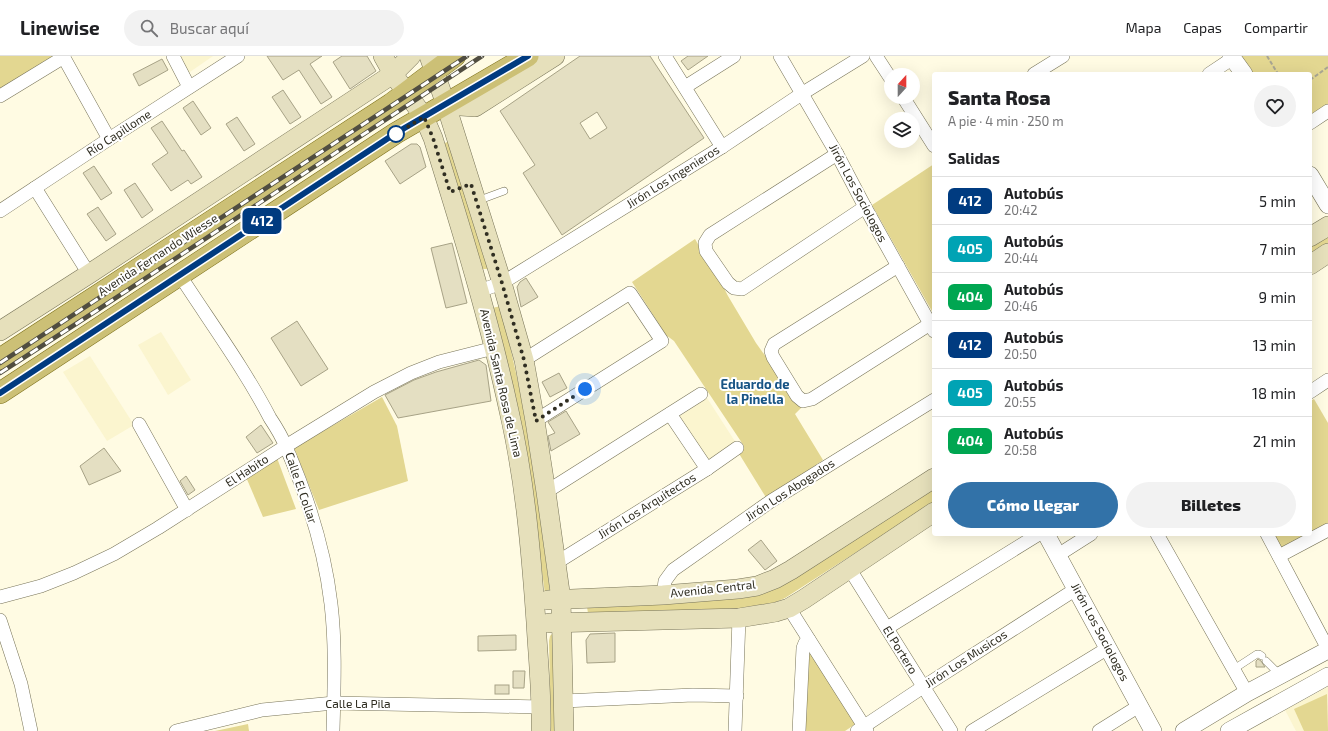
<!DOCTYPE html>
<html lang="es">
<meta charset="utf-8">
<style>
:root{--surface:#fff;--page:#f2f2f2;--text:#202124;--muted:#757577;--line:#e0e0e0;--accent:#3272a8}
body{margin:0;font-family:"Exo 2",sans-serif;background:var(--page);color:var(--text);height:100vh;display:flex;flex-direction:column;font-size:15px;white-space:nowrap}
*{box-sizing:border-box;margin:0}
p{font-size:13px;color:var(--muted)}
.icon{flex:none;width:22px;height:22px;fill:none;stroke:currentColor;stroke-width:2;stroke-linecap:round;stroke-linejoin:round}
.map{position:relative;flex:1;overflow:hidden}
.drawer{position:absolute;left:932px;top:16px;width:380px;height:464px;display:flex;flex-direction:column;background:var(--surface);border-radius:4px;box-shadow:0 4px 16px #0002}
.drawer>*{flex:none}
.badge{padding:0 8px;border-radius:6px;font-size:14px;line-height:26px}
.needle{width:26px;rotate:21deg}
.fabs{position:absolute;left:884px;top:12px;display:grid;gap:8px}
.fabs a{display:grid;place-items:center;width:36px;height:36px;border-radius:50%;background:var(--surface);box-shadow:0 4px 16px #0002;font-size:20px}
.you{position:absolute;width:20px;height:20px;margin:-10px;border:3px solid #fff;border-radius:50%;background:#1a73e8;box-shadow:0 0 0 6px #1a73e833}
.map>.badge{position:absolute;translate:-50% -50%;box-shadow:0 0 0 2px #fff}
h2{padding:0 16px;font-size:15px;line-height:36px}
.round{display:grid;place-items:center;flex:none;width:42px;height:42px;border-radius:21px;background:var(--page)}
.headline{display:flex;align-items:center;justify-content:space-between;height:68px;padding:0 16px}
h1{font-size:19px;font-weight:800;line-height:30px}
.button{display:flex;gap:8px;margin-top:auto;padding:8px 16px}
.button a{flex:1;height:46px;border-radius:24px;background:var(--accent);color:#fff;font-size:16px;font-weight:800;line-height:46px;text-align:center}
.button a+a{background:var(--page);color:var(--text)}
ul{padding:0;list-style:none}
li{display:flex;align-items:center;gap:12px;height:48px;padding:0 16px;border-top:1px solid var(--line)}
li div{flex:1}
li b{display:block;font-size:15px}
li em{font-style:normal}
li .badge{min-width:44px;font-weight:700;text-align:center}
header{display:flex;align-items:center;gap:24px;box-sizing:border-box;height:56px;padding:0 20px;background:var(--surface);border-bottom:1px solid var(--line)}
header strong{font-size:19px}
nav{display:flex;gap:22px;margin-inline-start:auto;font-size:14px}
.search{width:280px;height:36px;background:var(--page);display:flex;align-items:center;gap:10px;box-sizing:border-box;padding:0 14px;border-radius:22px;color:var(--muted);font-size:15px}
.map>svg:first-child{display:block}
.built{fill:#fbf5cf}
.green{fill:#e3d791}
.building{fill:#e4dfc2;stroke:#a7a286;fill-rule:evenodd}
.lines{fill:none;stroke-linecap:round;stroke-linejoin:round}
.service-casing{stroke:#787459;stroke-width:8}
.minor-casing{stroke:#787459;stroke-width:14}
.tertiary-casing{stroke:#787459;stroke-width:18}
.secondary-casing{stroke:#787459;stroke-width:20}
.primary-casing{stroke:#7f721d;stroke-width:22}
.path{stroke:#a8a592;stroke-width:2;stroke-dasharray:4 2;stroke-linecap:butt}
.service{stroke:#fff;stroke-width:7}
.minor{stroke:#fff;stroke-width:13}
.tertiary{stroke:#fff;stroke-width:17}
.secondary{stroke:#e6e0bb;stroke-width:19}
.primary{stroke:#ccc076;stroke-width:21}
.rail-casing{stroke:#504d40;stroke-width:4.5}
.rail{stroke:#fff;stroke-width:3;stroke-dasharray:9;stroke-linecap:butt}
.line-casing{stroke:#fff;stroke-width:9}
.line{stroke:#003b80;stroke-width:6}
.walk{stroke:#302e22;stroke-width:4;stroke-dasharray:0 7.2}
.stop-dot{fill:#fff;stroke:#003b80;stroke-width:2}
.labels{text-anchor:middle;stroke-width:4;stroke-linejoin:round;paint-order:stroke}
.street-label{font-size:12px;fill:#302e22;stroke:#fff}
.neighbourhood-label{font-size:13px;font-weight:bold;fill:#185485;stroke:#fff}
</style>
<header>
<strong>Linewise</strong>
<div class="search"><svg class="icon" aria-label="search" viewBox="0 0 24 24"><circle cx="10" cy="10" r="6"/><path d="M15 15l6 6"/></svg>Buscar aquí</div>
<nav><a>Mapa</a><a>Capas</a><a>Compartir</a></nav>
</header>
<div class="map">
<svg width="1328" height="675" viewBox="0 0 1328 675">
<rect width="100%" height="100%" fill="#fffbe3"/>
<g class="built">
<polygon points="179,0 213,0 187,18"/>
<polygon points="161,276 191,324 168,339 138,289"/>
<polygon points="90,300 134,369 107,385 63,316"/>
<polygon points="707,342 736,387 707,407 677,362"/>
<polygon points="1328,631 1328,675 1296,675 1285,654"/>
</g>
<g class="green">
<polygon points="0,0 53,0 0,34"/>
<polygon points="1237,0 1328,0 1328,51 1310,64 1310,18 1248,18"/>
<polygon points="450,85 488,213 482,213 442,88"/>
<polygon points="934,108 934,257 933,257 872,149"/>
<polygon points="1328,181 1328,190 1310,202 1310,190"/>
<polygon points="695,183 722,228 728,240 756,287 802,351 795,358 823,404 767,443 738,396 744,390 674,285 666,279 632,226"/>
<polygon points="501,250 520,335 534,413 548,521 550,536 545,538 531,433 492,252"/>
<polygon points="382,341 397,370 408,425 319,454 294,392"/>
<polygon points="1314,343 1328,367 1328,467 1310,477 1310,345"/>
<polygon points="277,402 296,453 263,461 246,421"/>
<polygon points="934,433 934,446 785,542 763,552 589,563 587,551 745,542 760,537"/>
<polygon points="1274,478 1308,478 1281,492"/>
<polygon points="552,578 560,675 551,675 549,585 550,580"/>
<polygon points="810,595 857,667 845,675 803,675 808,596"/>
<polygon points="1327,638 1328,675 1304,675 1294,653"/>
<polygon points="248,668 249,675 215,675"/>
</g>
<g class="building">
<polygon points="267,0 322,0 310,8 332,41 321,48 299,14 283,24"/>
<polygon points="342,0 367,0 376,15 350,33 333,6"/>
<path d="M580,0H650L704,82L562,179L523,117L535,109L500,55ZM597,56L607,72L590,83L580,67Z"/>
<polygon points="688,0 708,0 688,14 681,5"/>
<polygon points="162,3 168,14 139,30 133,18"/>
<polygon points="283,34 301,61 290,68 272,41"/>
<polygon points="193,45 211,72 201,79 183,52"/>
<polygon points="237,61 255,88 244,95 226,68"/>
<polygon points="162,65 182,95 184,94 202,121 191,128 188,124 171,135 152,108 168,97 151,72"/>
<polygon points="411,88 417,88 420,91 426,111 400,128 385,105"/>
<polygon points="94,110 112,137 101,144 83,117"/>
<polygon points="135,127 153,154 142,162 124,134"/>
<polygon points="98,151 116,178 106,185 87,158"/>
<polygon points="452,187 467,247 446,252 431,192"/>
<polygon points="526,222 538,241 521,251 517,231 520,226"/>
<polygon points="297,265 328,313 301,330 271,282"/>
<polygon points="479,304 486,309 491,345 398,362 385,339 414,324 436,316"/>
<polygon points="559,317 567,332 550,341 542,326"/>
<polygon points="566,355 580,378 551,395 548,380 555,377 548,366"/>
<polygon points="261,369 273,387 257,397 246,381"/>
<polygon points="104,392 121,415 89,429 80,410"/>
<polygon points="186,420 195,434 188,439 180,425"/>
<polygon points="761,484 777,505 765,514 748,494"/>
<polygon points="615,577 615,606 587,607 586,584 590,578"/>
<polygon points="516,579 516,594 478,595 478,580"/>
<polygon points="1258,603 1261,605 1265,611 1256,611 1256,605"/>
<polygon points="513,615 525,615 524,632 513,632"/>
<rect x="495" y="629" width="14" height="9"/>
</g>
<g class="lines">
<defs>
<g id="service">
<polyline points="477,145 504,135"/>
<polyline points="1266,605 1280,619"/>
<polyline points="1234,613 1257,598 1259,598 1262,600"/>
</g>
<g id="minor">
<polyline points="63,0 109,83"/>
<polyline points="173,0 189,31"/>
<polyline points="665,0 722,91"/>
<polyline points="780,0 837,98 865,151 934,275"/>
<polyline points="876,0 891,23"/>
<polyline points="1034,18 1063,0"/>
<polyline points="1209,18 1233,2"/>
<polyline points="685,31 734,0"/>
<polyline points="0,40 64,1"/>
<polyline points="903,41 934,90"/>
<polyline points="1310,67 1328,55"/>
<polyline points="837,98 710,179 705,187 706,195 728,227 734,232 742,233 865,151"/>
<polyline points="35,132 89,218"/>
<polyline points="0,155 109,83 238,0"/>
<polyline points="898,210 774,288 771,295 773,301 797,340 803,345 812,343 930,268"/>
<path d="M179,218C210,266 244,312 270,362C276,371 282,381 286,391C307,439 325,496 331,548C336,590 334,633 333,675"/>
<polyline points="479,235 502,227 722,91 803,37 863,0"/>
<polyline points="524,304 630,237 662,285 535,365"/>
<polyline points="1310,336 1328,324"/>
<polyline points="670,358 707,413"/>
<polyline points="139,368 187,454"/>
<polyline points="546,436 701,338"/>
<polyline points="1157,478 1247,637"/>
<polyline points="1267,478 1328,593"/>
<polyline points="1058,499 1091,478"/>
<polyline points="1279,500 1328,474"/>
<polyline points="556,507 707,413 737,392"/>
<polyline points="849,512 951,675"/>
<polyline points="663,539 665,525 673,514 771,445 934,344"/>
<polyline points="0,541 41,530 74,517 114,498 158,472 286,390 374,336 411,317 439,306 494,292"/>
<polyline points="789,552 867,675"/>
<polyline points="0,564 21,628 31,675"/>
<polyline points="887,572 1039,478"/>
<polyline points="564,645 693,639 737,640"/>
<polyline points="176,675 262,654 334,647 542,651"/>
<polyline points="735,675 739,562"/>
<polyline points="799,675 803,592 805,587 809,584"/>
<polyline points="857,675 923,631 1076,533"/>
<polyline points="972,675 1108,592"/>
<polyline points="1099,675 1139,650"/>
</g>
<g id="tertiary">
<polyline points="1231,0 1244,18"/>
<polyline points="1310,119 1328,149"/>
<polyline points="1046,478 1153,675"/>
<polyline points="1184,675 1247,637 1328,594"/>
<polyline points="1229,675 1328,620"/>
</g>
<g id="secondary">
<path d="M383,0L393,18L424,61L433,82C461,172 489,262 509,355C525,424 531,495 536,566C538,602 542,638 541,675"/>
<polyline points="429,0 446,49 502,227 524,304 535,365 546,436 561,543 564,675"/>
<polyline points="446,49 475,51 555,0"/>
<polyline points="1310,181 1328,170"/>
<polyline points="1310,209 1328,197"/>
<polyline points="0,275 89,218 393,18 411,0"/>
<polyline points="548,544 663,539 738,533 757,530 775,523 791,514 934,422"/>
<polyline points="549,567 739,562 776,556 789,552 804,543 934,456"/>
</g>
<g id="primary">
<polyline points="0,303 391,48 455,0"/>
<polyline points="0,337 396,77 528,0"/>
</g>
</defs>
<use href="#service" class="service-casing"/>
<use href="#minor" class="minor-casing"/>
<use href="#tertiary" class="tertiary-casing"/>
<use href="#secondary" class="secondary-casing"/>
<use href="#primary" class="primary-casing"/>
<g class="path">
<polyline points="1267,0 1278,18"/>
<polyline points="1310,24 1328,11"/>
</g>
<use href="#service" class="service"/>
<use href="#minor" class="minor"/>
<use href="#tertiary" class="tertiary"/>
<use href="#secondary" class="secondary"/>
<use href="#primary" class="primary"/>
<defs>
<g id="rail">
<polyline points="0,307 467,0"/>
<polyline points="0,317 99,253 482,0"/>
</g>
</defs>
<use href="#rail" class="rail-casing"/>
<use href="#rail" class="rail"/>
</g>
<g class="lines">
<defs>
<polyline id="line" points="0,337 396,77 528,0"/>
</defs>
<use href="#line" class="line-casing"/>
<use href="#line" class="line"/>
<polyline class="walk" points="396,78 424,61 433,82 450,136 471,128 502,227 524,304 536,365 585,333"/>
</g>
<circle class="stop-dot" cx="396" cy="78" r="8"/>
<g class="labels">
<g class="street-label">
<text transform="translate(119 77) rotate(-33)" y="4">Río Capillome</text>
<text transform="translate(673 121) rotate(-32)" y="4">Jirón Los Ingenieros</text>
<text transform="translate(858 137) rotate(62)" y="4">Jirón Los Sociologos</text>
<text transform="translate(158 199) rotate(-33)" y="4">Avenida Fernando Wiesse</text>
<text transform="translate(501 327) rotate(77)" y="4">Avenida Santa Rosa de Lima</text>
<text transform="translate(247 415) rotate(-33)" y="4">El Habito</text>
<text transform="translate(301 432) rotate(71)" y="4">Calle El Collar</text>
<text transform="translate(790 434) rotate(-33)" y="4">Jirón Los Abogados</text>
<text transform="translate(647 450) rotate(-32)" y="4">Jirón Los Arquitectos</text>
<text transform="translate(713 533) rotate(-6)" y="4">Avenida Central</text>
<text transform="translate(1100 576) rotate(62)" y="4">Jirón Los Sociologos</text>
<text transform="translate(900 594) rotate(58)" y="4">El Portero</text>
<text transform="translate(966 603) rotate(-33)" y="4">Jirón Los Musicos</text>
<text x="358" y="652">Calle La Pila</text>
</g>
<g class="neighbourhood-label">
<text x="755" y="333">Eduardo de<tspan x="755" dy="15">la Pinella</tspan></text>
</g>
</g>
</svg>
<div class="fabs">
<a><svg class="needle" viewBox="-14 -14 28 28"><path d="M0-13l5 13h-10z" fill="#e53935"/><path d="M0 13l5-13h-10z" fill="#757577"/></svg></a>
<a><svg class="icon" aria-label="layers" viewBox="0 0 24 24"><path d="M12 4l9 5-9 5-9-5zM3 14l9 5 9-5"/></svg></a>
</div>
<div class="you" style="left:585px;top:333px"></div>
<b class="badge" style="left:262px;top:165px;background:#003b80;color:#fff">412</b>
<section class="drawer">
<div class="headline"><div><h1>Santa Rosa</h1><p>A pie · 4 min · 250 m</p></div><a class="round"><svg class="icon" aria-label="heart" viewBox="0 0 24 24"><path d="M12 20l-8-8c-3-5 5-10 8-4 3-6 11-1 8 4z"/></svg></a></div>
<h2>Salidas</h2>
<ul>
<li><span class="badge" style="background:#003b80;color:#fff">412</span><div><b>Autobús</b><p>20:42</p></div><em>5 min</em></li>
<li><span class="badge" style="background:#00a3b4;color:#fff">405</span><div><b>Autobús</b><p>20:44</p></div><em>7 min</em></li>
<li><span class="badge" style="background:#00a651;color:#fff">404</span><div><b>Autobús</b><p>20:46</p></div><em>9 min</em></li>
<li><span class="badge" style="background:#003b80;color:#fff">412</span><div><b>Autobús</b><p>20:50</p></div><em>13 min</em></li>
<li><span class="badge" style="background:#00a3b4;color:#fff">405</span><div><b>Autobús</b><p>20:55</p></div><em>18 min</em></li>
<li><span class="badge" style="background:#00a651;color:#fff">404</span><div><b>Autobús</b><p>20:58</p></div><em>21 min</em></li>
</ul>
<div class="button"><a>Cómo llegar</a><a>Billetes</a></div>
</section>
</div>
